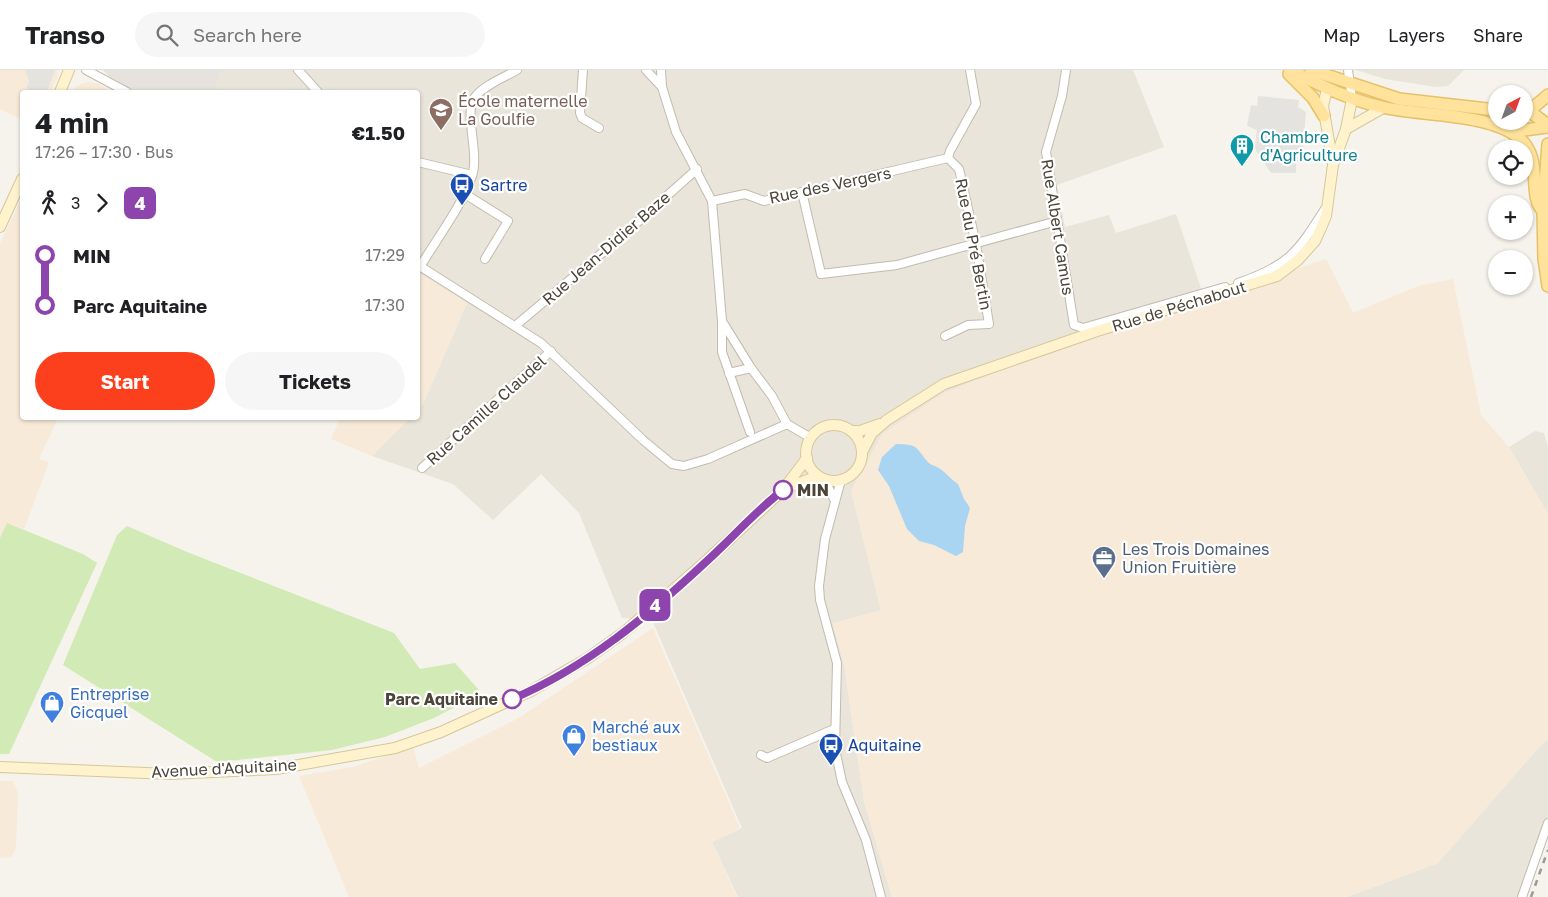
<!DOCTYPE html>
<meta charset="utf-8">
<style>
:root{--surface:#fff;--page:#f6f6f6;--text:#202124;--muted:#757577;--line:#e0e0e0;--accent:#fc3f1d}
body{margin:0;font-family:"Golos Text",sans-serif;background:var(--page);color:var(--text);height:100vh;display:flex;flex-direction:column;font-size:19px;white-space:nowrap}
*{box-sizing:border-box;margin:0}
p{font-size:16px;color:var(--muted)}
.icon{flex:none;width:28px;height:28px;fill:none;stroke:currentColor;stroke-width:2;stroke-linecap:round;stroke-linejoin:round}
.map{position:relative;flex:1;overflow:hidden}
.panel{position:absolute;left:20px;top:20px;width:400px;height:330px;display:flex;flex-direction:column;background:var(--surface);border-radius:5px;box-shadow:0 1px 4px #0004}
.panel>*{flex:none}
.badge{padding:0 10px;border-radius:8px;font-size:18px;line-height:32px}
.needle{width:32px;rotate:41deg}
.tools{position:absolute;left:1488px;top:15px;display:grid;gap:10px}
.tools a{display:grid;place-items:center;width:45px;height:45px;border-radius:50%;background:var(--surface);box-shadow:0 1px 4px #0004;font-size:25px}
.map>.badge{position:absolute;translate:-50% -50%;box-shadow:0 0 0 2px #fff}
.legs{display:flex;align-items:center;gap:8px;height:55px;padding:0 15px;font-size:16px}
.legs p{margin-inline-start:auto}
.head{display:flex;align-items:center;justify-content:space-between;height:85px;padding:0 15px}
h1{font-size:28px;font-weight:700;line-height:38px}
.primary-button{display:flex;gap:10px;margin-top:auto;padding:10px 15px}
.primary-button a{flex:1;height:58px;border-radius:30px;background:var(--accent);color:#fff;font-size:20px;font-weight:700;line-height:58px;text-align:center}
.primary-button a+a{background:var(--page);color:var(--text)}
ul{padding:0 15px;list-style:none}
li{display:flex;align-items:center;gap:18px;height:50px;font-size:19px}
li i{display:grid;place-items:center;width:8px;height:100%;margin:0 6px;background:currentColor}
li i::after{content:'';width:12px;height:12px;margin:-6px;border:4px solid;border-radius:50%;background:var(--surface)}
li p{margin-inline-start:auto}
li:first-child i{background:linear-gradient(#0000 50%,currentColor 0)}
li:last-child i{background:linear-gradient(currentColor 50%,#0000 0)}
header{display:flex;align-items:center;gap:30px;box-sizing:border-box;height:70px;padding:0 25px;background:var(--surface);border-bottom:1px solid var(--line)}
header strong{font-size:24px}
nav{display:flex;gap:28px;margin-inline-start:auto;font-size:18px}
.search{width:350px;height:45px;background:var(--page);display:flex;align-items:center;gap:12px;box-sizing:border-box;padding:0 18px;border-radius:28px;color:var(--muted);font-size:19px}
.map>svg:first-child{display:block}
.residential{fill:#eae5da}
.commercial{fill:#f7ead8}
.industrial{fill:#e6e2dd}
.green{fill:#d2eab5}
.parking{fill:#e5e3e0}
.water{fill:#a9d4f2}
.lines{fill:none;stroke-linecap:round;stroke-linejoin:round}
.street-casing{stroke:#c2bbae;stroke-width:10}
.secondary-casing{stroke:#d6c79b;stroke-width:12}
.primary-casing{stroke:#e6c16a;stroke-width:14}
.street{stroke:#fff;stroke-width:8}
.secondary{stroke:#fff3cd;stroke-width:10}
.primary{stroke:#ffe39c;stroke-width:11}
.rail{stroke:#9a9a9a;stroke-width:2.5;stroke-dasharray:6 6;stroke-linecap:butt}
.line-1-casing{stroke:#fff;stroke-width:11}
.line-1{stroke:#8e44ad;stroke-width:8}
.stop-1-dot{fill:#fff;stroke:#8e44ad;stroke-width:2.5}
.labels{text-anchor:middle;stroke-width:4.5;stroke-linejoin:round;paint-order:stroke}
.education-label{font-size:16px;fill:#785e54;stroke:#fff;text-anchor:start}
.culture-label{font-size:16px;fill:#0d838f;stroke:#fff;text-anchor:start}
.transit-label{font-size:16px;fill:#164399;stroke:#fff;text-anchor:start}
.street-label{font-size:16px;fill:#4b4439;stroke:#fff}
.stop-label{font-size:16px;font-weight:bold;fill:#4b4439;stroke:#fff;text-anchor:start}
.service-label{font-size:16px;fill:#4e5e75;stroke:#fff;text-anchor:start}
.shop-label{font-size:16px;fill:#366cbe;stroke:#fff;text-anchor:start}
</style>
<header>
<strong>Transo</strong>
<div class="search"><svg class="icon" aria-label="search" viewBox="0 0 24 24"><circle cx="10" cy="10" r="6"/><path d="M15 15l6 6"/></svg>Search here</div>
<nav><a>Map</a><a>Layers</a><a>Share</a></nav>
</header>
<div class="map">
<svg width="1548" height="827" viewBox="0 0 1548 827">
<rect width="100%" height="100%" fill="#f6f3ec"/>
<g class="residential">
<polygon points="222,0 1133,0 1164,77 1057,115 1065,157 1109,145 1116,163 1176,144 1206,233 1079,270 942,324 851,420 881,540 833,554 844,594 864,731 892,827 738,827 712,772 742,758 652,550 622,548 579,443 541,404 493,450 453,414 372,386 410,348 418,348 418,340 423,334 467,233 418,203 418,22 214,22"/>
<polygon points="1356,0 1464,0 1448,16 1436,17 1385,9"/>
<polygon points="1535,361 1544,363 1548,377 1548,444 1509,377"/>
<polygon points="1548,669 1548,764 1525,827 1347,827 1438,793 1539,677"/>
</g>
<g class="commercial">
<polygon points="0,0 57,0 58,5 51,22 22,22 22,50 0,39"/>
<polygon points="87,12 96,13 112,22 73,22 76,16"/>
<polygon points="22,127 22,348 58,348 39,389 49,392 24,459 7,453 0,468 0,174"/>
<polygon points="1326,189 1353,243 1418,216 1453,209 1481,345 1509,377 1548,444 1548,669 1539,677 1438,793 1347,827 892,827 864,731 844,594 833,553 881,540 851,420 883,363 942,324 990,304 1079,270 1280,210 1296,199"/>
<polygon points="418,203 467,233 423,334 418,340"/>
<polygon points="331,348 410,348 372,386 331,369 339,351"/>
<polygon points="653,558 740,758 712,772 737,827 349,827 299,706 353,697 413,677 419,698 517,649"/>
<polygon points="0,711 13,711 18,723 16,778 12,786 6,788 0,787"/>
</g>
<polygon class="industrial" points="103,0 222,0 214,22 136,22 110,7"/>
<g class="green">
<polygon points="7,453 83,484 97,493 9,684 0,684 0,468"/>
<polygon points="127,456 187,482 394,563 420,599 455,593 479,620 457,636 434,648 385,667 332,680 217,692 63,595 117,465"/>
</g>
<g class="parking">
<polygon points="25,0 55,0 47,22 29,22 27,17 29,11"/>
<polygon points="1258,26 1299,30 1298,37 1306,42 1302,93 1296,92 1296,103 1271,103 1256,81 1255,77 1257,60 1247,56 1251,35 1257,36"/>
</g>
<path class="water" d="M896,374C918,375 914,375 927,391C930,395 933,395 937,397C945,401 950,409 958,414L964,429L970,438L965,456L963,482L956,486L934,475L919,471L907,459L889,416L878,400L882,387Z"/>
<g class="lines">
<defs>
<g id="street">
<polyline points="86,0 127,22"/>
<polyline points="298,0 318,22"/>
<polyline points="583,0 580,43 582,48 599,58"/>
<polyline points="646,0 662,17"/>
<polyline points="661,0 662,17 676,62 712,131 722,251 751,298 772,326 787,354 811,368"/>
<polyline points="1066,0 1062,26 1046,82 1074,255 1083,258 1225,217"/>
<polyline points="1348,0 1352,29"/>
<polyline points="418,92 472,105"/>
<polyline points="802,122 821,204 897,195 1057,151"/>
<polyline points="465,124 508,151 485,189"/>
<polyline points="712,131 745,124 764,131 948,88"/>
<polyline points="418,195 541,273 643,370 672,394 684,396 708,389 787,354"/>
<path d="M420,197C437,168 461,138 472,106C480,83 463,43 475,27C484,15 505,7 517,0"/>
<path d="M1238,213C1288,196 1297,183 1325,139"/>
<polyline points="722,251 722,282 750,362"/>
<polyline points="515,256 621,167 697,99"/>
<polyline points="945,266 968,255 989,254 976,174 959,99 948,88 950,81 976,34 970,0"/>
<polyline points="729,303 751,298"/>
<polyline points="422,398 551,281"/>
<polyline points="824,409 834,429"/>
<polyline points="841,410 825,469 819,516 820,530 837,593 835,679 842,712 866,770 881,827"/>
<polyline points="761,685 767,688 834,659"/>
<polyline points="1522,827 1548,753"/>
</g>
<g id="secondary">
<polyline points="1327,19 1323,36 1333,94"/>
<polyline points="60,22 69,0"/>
<polyline points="1346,59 1352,29"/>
<polyline points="0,157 22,109"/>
<circle cx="834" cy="383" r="28"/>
<polyline points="851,361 860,361 880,354"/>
<polyline points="862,382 872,363 887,350 944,314 1097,261 1277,206 1298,190 1315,171 1321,158 1326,146 1333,95 1346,59 1383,38"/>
<polyline points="789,417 818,406"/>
<polyline points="0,697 170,704 276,699 395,678 441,662 531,621 588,588 623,563 705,492 783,420 807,388"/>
</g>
<g id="primary">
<path d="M1290,0C1320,15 1349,30 1382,37C1419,46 1490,43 1519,68C1544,89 1527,126 1543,141"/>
<polyline points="1311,0 1399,29 1496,40"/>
<polyline points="1289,4 1313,28 1324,46"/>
<polyline points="1529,41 1548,25"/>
<polyline points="1529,41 1548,55"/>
<polyline points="1508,53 1524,60 1548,57"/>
<polyline points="1548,74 1543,141 1544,189 1548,216"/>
</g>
</defs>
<use href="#street" class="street-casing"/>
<use href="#secondary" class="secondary-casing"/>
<use href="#primary" class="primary-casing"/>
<use href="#street" class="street"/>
<use href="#secondary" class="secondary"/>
<use href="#primary" class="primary"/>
<polyline class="rail" points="1531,827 1548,780"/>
</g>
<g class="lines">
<defs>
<path id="line-1" d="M512,629C586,598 650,544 708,490C733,467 756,441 783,420"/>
</defs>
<use href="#line-1" class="line-1-casing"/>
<use href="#line-1" class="line-1"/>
</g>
<defs>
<symbol id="school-pin" viewBox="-11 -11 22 30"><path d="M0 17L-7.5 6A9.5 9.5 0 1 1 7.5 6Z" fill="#8d6e63" stroke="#fff"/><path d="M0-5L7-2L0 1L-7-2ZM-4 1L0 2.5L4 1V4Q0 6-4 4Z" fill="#fff"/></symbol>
<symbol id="building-pin" viewBox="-11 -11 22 30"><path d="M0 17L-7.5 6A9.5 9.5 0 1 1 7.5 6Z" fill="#0f9aa8" stroke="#fff"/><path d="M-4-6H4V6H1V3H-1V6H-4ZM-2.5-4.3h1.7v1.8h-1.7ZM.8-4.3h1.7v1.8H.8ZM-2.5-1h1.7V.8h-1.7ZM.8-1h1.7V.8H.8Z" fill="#fff"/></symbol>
<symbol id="bus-pin" viewBox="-11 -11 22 30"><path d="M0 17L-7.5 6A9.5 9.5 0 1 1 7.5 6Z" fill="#1a4fb4" stroke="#fff"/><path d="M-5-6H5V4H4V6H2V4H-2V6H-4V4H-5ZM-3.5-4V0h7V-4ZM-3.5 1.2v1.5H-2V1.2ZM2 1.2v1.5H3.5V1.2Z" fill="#fff"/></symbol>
<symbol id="office-pin" viewBox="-11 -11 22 30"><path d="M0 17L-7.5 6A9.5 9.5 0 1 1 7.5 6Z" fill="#5c6f8a" stroke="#fff"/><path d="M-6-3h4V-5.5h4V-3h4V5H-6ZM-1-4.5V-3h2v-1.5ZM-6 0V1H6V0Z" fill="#fff"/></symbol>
<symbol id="shop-pin" viewBox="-11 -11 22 30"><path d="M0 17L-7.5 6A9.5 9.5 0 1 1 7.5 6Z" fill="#3f7fe0" stroke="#fff"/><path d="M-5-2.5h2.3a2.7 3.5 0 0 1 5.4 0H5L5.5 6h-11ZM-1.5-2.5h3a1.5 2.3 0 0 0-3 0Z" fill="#fff"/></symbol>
</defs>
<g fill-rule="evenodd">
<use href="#school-pin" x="427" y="26" width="28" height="38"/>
<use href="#building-pin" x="1228" y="62" width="28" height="38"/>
<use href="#bus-pin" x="448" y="101" width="28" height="38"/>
<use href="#office-pin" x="1090" y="474" width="28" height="38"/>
<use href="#shop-pin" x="38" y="619" width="28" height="38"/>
<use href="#shop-pin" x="560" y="652" width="28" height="38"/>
<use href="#bus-pin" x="817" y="661" width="28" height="38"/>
</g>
<g class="stop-1-dot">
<circle cx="783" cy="420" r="9"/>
<circle cx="512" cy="629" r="9"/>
</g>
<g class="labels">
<g class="education-label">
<text x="458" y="37">École maternelle<tspan x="458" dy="18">La Goulfie</tspan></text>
</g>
<g class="culture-label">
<text x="1260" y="73">Chambre<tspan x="1260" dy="18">d'Agriculture</tspan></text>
</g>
<g class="transit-label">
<text x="480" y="121">Sartre</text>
<text x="848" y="681">Aquitaine</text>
</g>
<g class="street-label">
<text transform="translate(830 115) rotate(-12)" y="6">Rue des Vergers</text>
<text transform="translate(1058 157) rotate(81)" y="6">Rue Albert Camus</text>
<text transform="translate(974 174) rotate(79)" y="6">Rue du Pré Bertin</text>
<text transform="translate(606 178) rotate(-41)" y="6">Rue Jean-Didier Baze</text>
<text transform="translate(1179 236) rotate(-17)" y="6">Rue de Péchabout</text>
<text transform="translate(486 340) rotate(-42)" y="6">Rue Camille Claudel</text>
<text transform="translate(224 698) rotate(-3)" y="6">Avenue d'Aquitaine</text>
</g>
<g class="stop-label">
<text x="797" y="426">MIN</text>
<text x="498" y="635" text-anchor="end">Parc Aquitaine</text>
</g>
<g class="service-label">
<text x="1122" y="485">Les Trois Domaines<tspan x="1122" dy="18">Union Fruitière</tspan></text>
</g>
<g class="shop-label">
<text x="70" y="630">Entreprise<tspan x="70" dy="18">Gicquel</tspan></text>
<text x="592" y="663">Marché aux<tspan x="592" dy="18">bestiaux</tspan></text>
</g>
</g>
</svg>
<div class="tools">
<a><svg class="needle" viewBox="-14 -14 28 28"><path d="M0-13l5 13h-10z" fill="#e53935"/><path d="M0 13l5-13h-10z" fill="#757577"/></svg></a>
<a><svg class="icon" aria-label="locate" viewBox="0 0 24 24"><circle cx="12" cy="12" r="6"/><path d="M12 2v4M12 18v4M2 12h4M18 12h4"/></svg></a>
<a>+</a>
<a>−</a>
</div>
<b class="badge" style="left:655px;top:535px;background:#8e44ad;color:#fff">4</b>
<section class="panel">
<div class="head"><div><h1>4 min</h1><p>17:26 – 17:30 · Bus</p></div><b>€1.50</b></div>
<div class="legs"><svg class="icon" aria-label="walk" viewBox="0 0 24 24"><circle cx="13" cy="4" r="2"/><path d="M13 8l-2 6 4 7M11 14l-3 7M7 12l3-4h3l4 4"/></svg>3<svg class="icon" aria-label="forward" viewBox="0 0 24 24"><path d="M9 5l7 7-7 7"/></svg><b class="badge" style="background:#8e44ad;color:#fff">4</b></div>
<ul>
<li><i style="color:#8e44ad"></i><b>MIN</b><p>17:29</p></li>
<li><i style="color:#8e44ad"></i><b>Parc Aquitaine</b><p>17:30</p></li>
</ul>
<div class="primary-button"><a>Start</a><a>Tickets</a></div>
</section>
</div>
